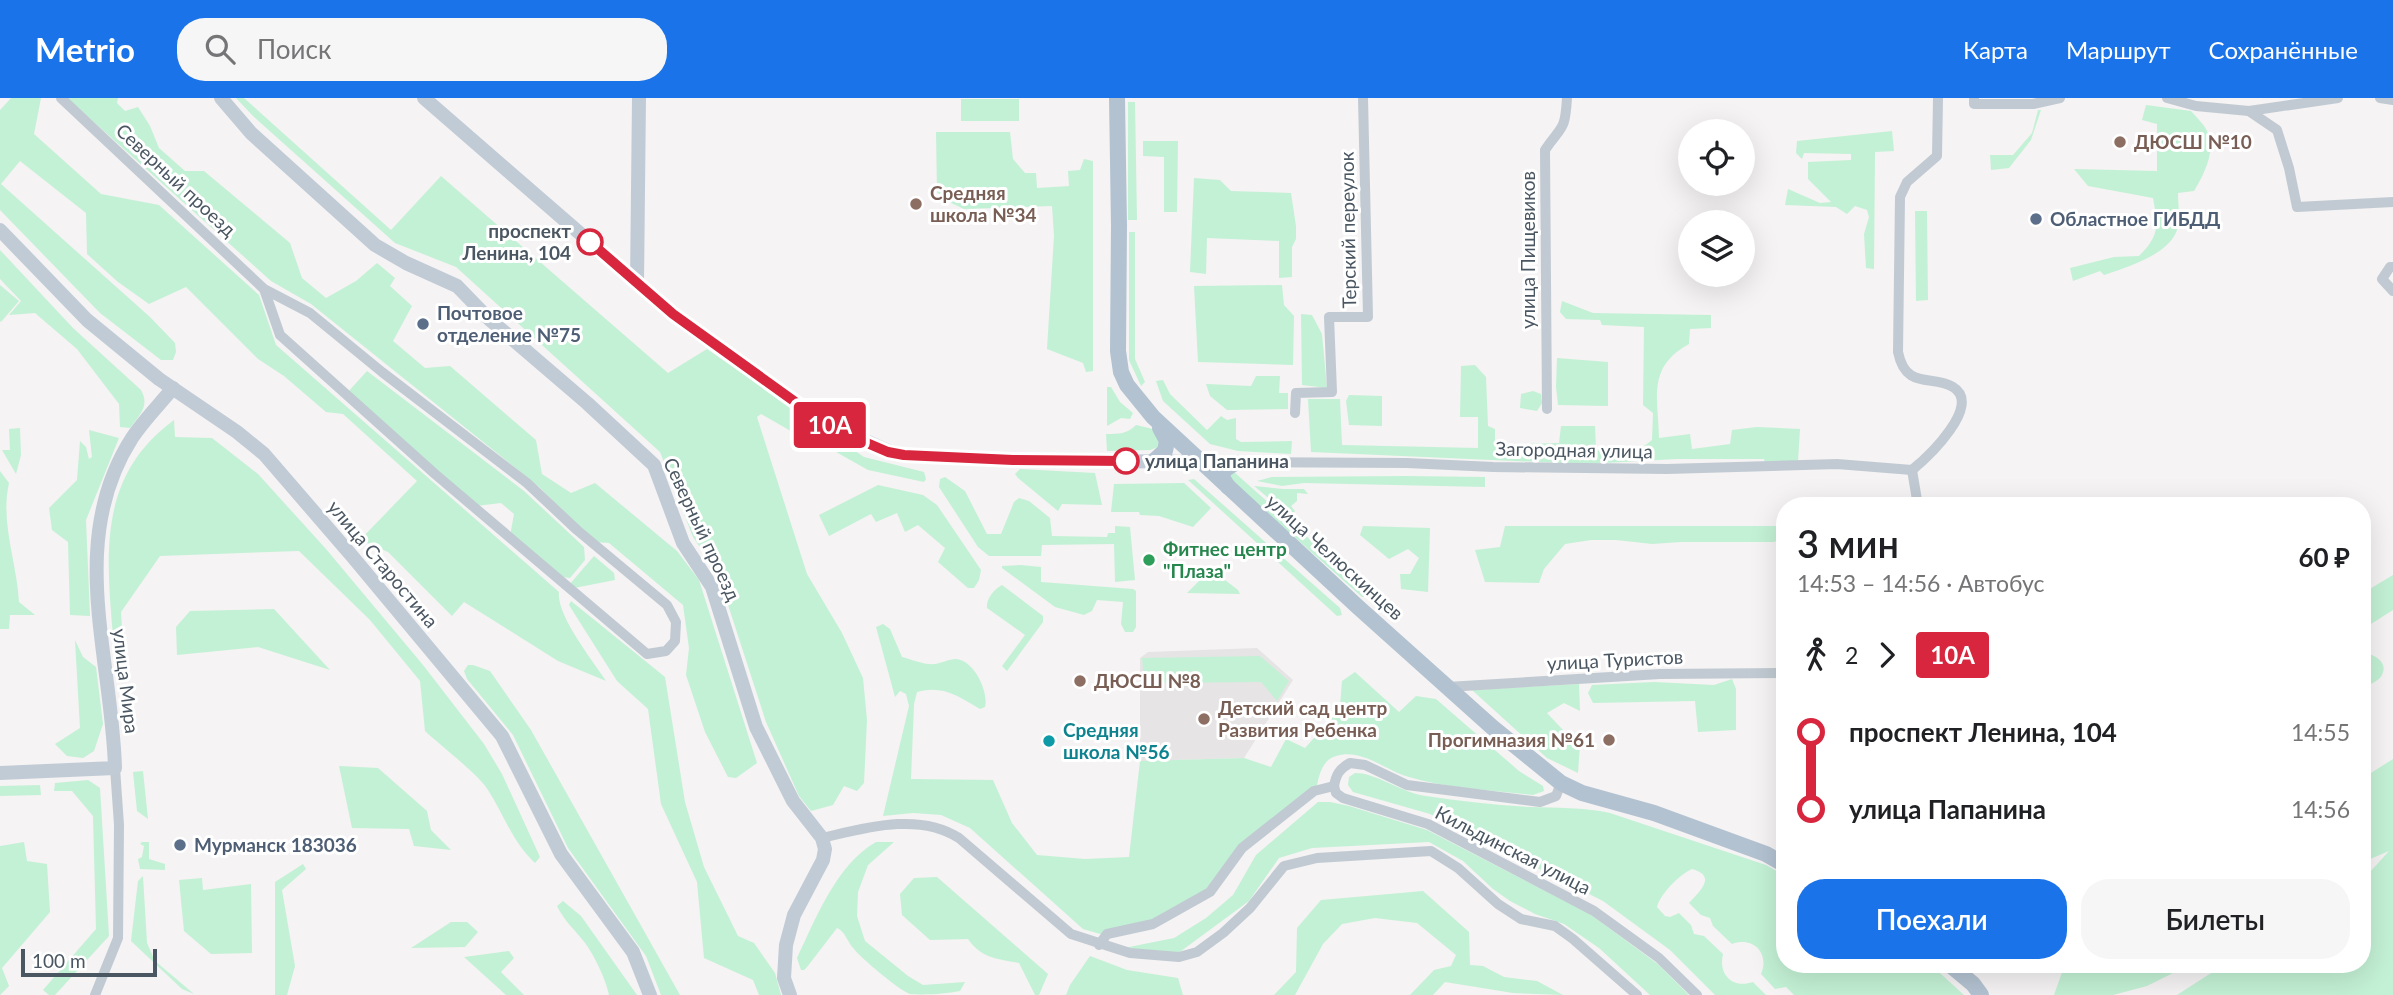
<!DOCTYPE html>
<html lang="ru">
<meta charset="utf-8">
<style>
:root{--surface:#fff;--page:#f6f6f6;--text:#202124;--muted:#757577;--accent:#1a73e8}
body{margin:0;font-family:Lato,sans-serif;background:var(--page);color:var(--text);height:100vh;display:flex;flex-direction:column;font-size:26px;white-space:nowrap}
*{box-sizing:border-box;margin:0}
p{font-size:23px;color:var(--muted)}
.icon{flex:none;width:38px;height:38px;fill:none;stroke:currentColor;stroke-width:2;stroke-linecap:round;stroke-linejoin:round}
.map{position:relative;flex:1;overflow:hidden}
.drawer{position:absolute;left:1776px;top:399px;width:595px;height:476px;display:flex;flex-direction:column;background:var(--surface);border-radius:28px;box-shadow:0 7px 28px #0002}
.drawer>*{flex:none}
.badge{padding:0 14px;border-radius:5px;font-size:24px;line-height:46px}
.buttons{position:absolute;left:1678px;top:21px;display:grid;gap:14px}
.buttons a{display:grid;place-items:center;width:77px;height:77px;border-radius:50%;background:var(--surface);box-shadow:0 7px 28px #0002;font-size:35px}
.scale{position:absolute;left:21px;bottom:18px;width:136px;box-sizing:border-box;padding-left:7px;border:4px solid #4a5661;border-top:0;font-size:19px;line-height:24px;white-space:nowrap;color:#4a5661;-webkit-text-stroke:5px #fff;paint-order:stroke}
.map>.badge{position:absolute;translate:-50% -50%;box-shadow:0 0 0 4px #fff}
.legs{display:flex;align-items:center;gap:10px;height:77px;padding:0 21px;font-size:23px}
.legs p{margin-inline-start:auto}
.head{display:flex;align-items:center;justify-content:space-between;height:119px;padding:0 21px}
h1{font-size:38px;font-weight:600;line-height:52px}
.cta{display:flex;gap:14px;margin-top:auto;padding:14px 21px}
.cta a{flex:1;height:80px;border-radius:28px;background:var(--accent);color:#fff;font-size:28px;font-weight:600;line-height:80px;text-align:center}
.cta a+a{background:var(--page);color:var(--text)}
ul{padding:0 21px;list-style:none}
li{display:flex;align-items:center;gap:24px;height:77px;font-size:26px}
li i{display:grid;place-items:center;width:10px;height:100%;margin:0 9px;background:currentColor}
li i::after{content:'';width:18px;height:18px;margin:-9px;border:5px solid;border-radius:50%;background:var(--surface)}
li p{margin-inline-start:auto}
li:first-child i{background:linear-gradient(#0000 50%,currentColor 0)}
li:last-child i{background:linear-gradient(currentColor 50%,#0000 0)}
header{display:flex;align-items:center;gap:42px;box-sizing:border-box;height:98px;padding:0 35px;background:var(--accent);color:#fff}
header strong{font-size:33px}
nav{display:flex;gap:38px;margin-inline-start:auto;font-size:24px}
.search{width:490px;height:63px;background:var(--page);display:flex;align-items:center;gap:18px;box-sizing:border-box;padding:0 24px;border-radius:28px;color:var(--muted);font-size:26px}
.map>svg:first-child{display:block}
.education{fill:#e6e4e5}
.green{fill:#c3f1d5}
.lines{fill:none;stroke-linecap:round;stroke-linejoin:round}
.street{stroke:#c1cad2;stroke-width:10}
.secondary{stroke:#c1cbd6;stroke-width:14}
.primary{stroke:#b3c2d1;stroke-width:16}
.line-1-casing{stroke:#fff;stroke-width:16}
.line-1{stroke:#d7263d;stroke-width:10}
.education-dot{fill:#8d6e63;stroke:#fff;stroke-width:2.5}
.service-dot{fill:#5c6f8a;stroke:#fff;stroke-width:2.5}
.stop-1-dot{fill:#fff;stroke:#d7263d;stroke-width:3.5}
.leisure-dot{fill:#2e9e5b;stroke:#fff;stroke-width:2.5}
.culture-dot{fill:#0f9aa8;stroke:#fff;stroke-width:2.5}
.labels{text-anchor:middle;stroke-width:6;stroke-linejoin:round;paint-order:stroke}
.education-label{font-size:19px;font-weight:bold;fill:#785e54;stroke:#fff;text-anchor:start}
.street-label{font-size:19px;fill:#4a5661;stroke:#fff}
.service-label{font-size:19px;font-weight:bold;fill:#4e5e75;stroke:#fff;text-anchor:start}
.stop-label{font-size:19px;font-weight:bold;fill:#4a5661;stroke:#fff;text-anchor:end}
.leisure-label{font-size:19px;font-weight:bold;fill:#27864d;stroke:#fff;text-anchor:start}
.culture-label{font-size:19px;font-weight:bold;fill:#0d838f;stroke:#fff;text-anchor:start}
</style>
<header>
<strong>Metrio</strong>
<div class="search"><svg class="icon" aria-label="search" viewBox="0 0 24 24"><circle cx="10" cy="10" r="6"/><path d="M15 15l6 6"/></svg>Поиск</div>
<nav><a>Карта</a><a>Маршрут</a><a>Сохранённые</a></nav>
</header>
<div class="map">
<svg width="2393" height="897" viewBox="0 0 2393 897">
<rect width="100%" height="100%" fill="#f5f3f3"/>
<polygon class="education" points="1257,550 1293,582 1244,660 1140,663 1140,560 1148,554"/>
<g class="green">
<path d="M11,0H41L34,36L101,96L159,107L259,197L276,247L559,494C556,517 593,563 606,583L558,563L464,504L452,518L388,454L360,442L417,383L343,316L326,314L284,278L258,261L186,189L149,206L118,184L87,156L86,115L20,63L1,86L150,219L175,245L176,254L173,262H161L100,215L0,112V12Z"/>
<polygon points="67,0 118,0 117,5 125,13 138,9 150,28 159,50 185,73 204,73 290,145 302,180 326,200 356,183 377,165 395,180 390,188 412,208 393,243 425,270 450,268 536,342 542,376 571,395 595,385 677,453 699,482 757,665 736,680 728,679 705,634 686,577 689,550 683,507 609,445 595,444 538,388 311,206 271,183"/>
<polygon points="236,0 244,0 391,132 441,78 668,275 707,251 864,359 924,374 926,381 924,384 868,372 806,337 789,332 761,316 757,319 807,476 842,535 863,580 867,622 864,685 857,693 844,688 833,707 811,713 799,698 766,624 718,476 693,439 660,354 456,169 395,145 253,18"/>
<rect x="961" y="1" width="58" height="22"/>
<polygon points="1128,4 1135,4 1137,122 1128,122"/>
<path d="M2146,7L2191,13C2196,19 2205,27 2208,35C2216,54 2203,78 2194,93L2178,95C2178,105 2180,118 2178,128C2173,156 2127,169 2104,177L2100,173L2073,183L2070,170L2114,159L2139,158C2160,137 2158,128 2153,100L2088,88L2074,71L2157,73V26L2142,22Z"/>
<polygon points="2038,12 2041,12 2031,42 2009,70 1991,72 1990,57 2013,57 2032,35"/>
<polygon points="1892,33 1894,53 1875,54 1874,171 1866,170 1864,136 1869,119 1867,112 1855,108 1847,116 1836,109 1785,107 1788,91 1820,105 1831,104 1808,81 1808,64 1851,62 1851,56 1804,55 1802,61 1796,55 1797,43"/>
<polygon points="936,34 1010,34 1013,61 1025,75 1036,75 1037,90 1069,88 1068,73 1080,72 1084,61 1093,63 1093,273 1086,274 1083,265 1047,251 1054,138 1052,108 964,111 947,103 937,94"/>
<polygon points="1143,43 1178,43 1177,114 1164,114 1164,59 1143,58"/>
<polygon points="1194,80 1220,82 1231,93 1291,95 1296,128 1296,141 1292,149 1292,179 1279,180 1279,143 1207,140 1206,176 1190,174"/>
<polygon points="1915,113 1927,113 1928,202 1916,203"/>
<polygon points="1129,134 1135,134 1135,261 1145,284 1141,288 1129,262"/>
<path d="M0,152L73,230L141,292C150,308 140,316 130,330L120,329L119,306L77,251L35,215L9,217L21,203L0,181Z"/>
<polygon points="0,187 19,203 1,224 0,223"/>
<polygon points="1282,187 1284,207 1294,218 1293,267 1198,264 1194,188"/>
<path d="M1562,203L1593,215L1711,217V230L1690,231L1689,246C1647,269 1658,299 1659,340L1690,336L1692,351L1730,346L1732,332L1757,329L1800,331L1798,363L1765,365L1764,361H1676L1586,366L1311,354L1308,301H1340L1342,347L1478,350V319H1460L1461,268L1475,267L1486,279L1488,328L1495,331V347L1559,345L1561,328H1595L1596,351C1615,363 1637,355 1652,342L1653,315L1643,307L1644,229L1602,227L1600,222L1566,221L1560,214Z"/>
<polygon points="1301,216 1312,217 1322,236 1327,290 1302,287"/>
<polygon points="1557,260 1608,264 1608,308 1558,307 1556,289"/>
<polygon points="367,273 524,393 584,449 585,462 570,480 562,479 510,438 514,416 501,405 476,408 347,295"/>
<polygon points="1256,278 1280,278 1279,295 1288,295 1288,311 1227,312 1210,298 1206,286 1251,288"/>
<polygon points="1163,282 1170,296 1207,332 1221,318 1227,322 1236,320 1236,341 1241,344 1292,343 1291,356 1238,353 1210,346 1163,303 1156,283"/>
<polygon points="1107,289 1111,289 1120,304 1133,315 1130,321 1121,320 1107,328"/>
<polygon points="1533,293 1541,296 1542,305 1537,313 1520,310 1521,296"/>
<polygon points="1349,297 1382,298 1382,328 1349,327 1346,303"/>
<path d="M174,322L175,339L212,340L258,376L326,451L423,567L484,646L502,676L540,759L535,765C513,745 504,717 488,692C479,677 440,647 425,633L420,583L370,522L299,453L160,458L121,514L123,546L113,538C106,455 98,378 174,322Z"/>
<path d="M1136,327L1153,331L1161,348L1150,352L1107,353L1106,336C1119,336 1127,336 1136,327Z"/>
<polygon points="20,330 21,357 16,376 2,352 10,352 9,331"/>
<polygon points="89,332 119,340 86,422 90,518 70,517 68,444 52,432 49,410 77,382 80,343 86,349 89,361 92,359"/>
<polygon points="1020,371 1095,375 1102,407 1062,406 1058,413 1018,380 1015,376"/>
<path d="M0,373L9,385C0,425 17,464 19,504L35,517H10L9,531H0Z"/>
<polygon points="1234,374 1369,494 1368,499 1362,499 1229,381 1229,376"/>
<polygon points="1405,378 1485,379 1485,389 1304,385 1282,388 1257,383 1272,379"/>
<polygon points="945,379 965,393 987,436 1001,436 1014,404 1019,400 1029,403 1050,420 1052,438 1107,439 1108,435 1115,435 1115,428 1130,429 1135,482 1115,484 1114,446 1042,447 1041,458 989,458 978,449 939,389 940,381"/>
<polygon points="1194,381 1340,510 1342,517 1337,518 1188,382"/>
<polygon points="1184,385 1211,410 1193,429 1159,418 1140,417 1139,414 1111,414 1114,386"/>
<polygon points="878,387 923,397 937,407 981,472 979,482 974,490 968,490 938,464 945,450 918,427 905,434 897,415 876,424 871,416 829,438 819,417"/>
<polygon points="1254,388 1283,391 1304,391 1308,396 1297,395 1297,403 1291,408 1295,413 1291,419"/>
<polygon points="1363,428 1430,430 1428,494 1401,491 1400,476 1410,476 1419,460 1408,451 1389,461 1360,437"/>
<polygon points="1505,428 1785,428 1785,441 1773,444 1681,444 1652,446 1616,442 1591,442 1565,446 1544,471 1539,485 1485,484 1475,452 1500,449"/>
<polygon points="594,458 614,475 615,482 574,490 569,487"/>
<polygon points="1021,467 1041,469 1041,484 1133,491 1136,493 1136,529 1133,534 1125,534 1121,526 1123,504 1097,502 1092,513 1084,517 1055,509 1002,470 1002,468"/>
<polygon points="1212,472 1238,492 1240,496 1187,495 1209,473"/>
<polygon points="2393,477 2393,512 2363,531 2363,495"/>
<path d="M1002,487L1043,518V524L1007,573L1002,568L1025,537L987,510C986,501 994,491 1002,487Z"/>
<polygon points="571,503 665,579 685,704 704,769 738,838 754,845 775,875 781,897 759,897 753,882 704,860 697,784 661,706 648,611 617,583 569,507"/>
<polygon points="274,511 330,572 258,549 177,557 176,529 190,513"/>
<path d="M883,526L890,531L902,559C913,562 924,567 935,566C942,565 949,561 956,561C974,562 989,594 985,609L980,611C958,598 943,587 917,594L914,606L911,681L993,682L1012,725L1037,757L1085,761L1129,759L1140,663L1244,660L1271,669L1286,641L1305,650L1335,617L1340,608L1342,583L1355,574L1399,614L1416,598L1436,601L1519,673L1543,688L1544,693L1533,697C1492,692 1448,691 1409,679C1386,673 1362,650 1336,658C1321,662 1318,681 1316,694L1247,745L1191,808L1120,836H1100L1083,831L970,730L941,717L913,715L883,718L909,608L906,596L900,593L895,599L876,529Z"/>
<polygon points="75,542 83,559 96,569 103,626 94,653 83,660 67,658 55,646 80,630"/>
<path d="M2362,555C2373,555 2389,564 2382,577C2379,583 2368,587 2363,590Z"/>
<polygon points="1260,558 1289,583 1277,603 1261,584 1144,585 1142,560"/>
<polygon points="468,567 473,567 490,573 531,632 680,897 661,897 646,858 568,750 513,637 467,581 464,573"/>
<polygon points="1732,581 1736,591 1736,632 1698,634 1695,603 1593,605 1588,595 1592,587 1654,584 1714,587"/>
<polygon points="1579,586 1580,613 1564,605 1547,615 1563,632 1565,644 1580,646 1578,675 1547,660 1472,592"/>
<polygon points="2393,661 2393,897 2177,897 2225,866 2362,866 2363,778 2370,774 2389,753 2363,764 2363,680"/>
<polygon points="339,668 378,670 427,713 431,732 451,752 414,748 409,731 352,730"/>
<polygon points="143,673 148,721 137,713 133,674"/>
<path d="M1355,675C1377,675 1402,695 1426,698C1460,703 1495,707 1529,709C1556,710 1583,709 1610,715L1766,767L1785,778V866H1930L1964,897H1794L1786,889L1775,891L1761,876C1770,855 1753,838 1732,846L1713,828L1710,820L1701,817L1689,805C1699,794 1718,778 1692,771C1679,777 1661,795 1657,809L1665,818L1670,819L1679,815L1691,827L1694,836L1704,838L1723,856C1718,877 1733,891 1753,884L1766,897H1715L1670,852L1603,803L1430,716L1353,694L1348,687L1349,679Z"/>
<polygon points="88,682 100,690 109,838 55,897 49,897 43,892 96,831 93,718 72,693 54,693 55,685"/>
<polygon points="40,687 41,697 0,698 0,688"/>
<polygon points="1318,704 1330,704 1349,708 1427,732 1590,816 1659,867 1689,897 1650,897 1599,850 1564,826 1535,816 1510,803 1493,791 1463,763 1429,744 1312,750 1279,760 1249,803 1173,859 1124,850 1174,840 1206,820 1233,797 1256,757"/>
<polygon points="24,744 27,763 47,766 50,814 2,870 9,888 0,897 0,748"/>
<polygon points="142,744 149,744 149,761 165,766 165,772 140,771 138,761 142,759 144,748 140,746"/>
<path d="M876,744H894L868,767L858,794L857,818L865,843L908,878L923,887L965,884L960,893C945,896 925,897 910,896C900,893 861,860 854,851C847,844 846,834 837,830L807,869L804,872H801L797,860C816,820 837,766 876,744Z"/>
<polygon points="303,766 306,771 282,792 295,868 287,897 275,897 275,784"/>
<polygon points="143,778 147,845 155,863 194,896 182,891 131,843 138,783"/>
<path d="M937,779L1048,876L1039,897H1035L1019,865C997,861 981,860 968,841L930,842L902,817L900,796L914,780Z"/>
<polygon points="202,780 203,792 251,786 252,855 211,856 184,833 179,782"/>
<polygon points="1423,793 1469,834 1470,867 1483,868 1504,879 1537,883 1563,897 1513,895 1445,884 1433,897 1410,897 1434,872 1451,868 1456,857 1417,825 1375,820 1342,826 1323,846 1295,897 1274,897 1296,874 1297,830 1321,802"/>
<path d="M563,803L581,818L637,897H609C606,881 592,852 581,840C572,829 564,822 557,808Z"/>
<polygon points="451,824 467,824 478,834 465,849 411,850"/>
<polygon points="509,853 514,860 501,874 524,897 506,897 464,859"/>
<polygon points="1090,858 1127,872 1178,880 1183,897 1066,897 1070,887"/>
<polygon points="2065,866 2191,866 2147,888 2113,897 2054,897"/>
</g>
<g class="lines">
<g class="street">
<polyline points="61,0 264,191 280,237 435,376 647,556 666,553 675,543 676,524 667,507 577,432 527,385 382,274 310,215 264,191"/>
<polyline points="1974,0 1974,6 2033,6 2060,0"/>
<polyline points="2167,0 2196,8 2249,13 2277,32 2289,70 2297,109 2393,104"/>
<polyline points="2380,0 2393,2"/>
<polyline points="2249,13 2338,0"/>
<polyline points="2393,169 2390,169 2382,181 2393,193"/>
<path d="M1547,311L1545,52C1562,27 1565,34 1567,0"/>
<polyline points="1295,315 1296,295 1332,294 1329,219 1368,219 1363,0"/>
<polyline points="1201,364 1407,365 1493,369 1667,371 1837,366 1912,372"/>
<path d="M1912,372C1928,359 1983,307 1953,289C1933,276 1906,293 1898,254L1900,99L1907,84L1937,58L1938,0"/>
<polyline points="1912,372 1918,408"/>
<polyline points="1447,589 1660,576 1785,575"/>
<polyline points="1334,688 1336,695 1343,700 1428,726 1594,813 1659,860 1697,897"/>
<path d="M1334,688C1336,677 1339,671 1350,665L1365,667L1407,687L1540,704L1556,698L1561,685"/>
<path d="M822,740C865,730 919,714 959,740L1071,836L1130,855L1179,859L1197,854L1223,835L1250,810L1284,768L1317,760L1431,753L1458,770L1498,806L1521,821L1555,828L1573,841L1637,897"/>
<polyline points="1099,847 1107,836 1153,826 1210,794 1242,750 1314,693 1334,688"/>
<polyline points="95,897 118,840 119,727 115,670"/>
</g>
<g class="secondary">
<polyline points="221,0 251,35 375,147 406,165 457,188 489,221 587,305 654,367 683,445 712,489 756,629 793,703 822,740 825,751 823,762 794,817 786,847 784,880 790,897"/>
<polyline points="424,0 659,204 687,227 805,311 834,329 888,353 904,357 1013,362 1200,364"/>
<polyline points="0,132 87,222 159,281 237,334 264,356 352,458 502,638 561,756 633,854 650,897"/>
<polyline points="637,185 639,0"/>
<path d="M0,675L115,670C112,558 66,443 132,340C143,323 159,307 173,290"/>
</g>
<g class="primary">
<polyline points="1117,0 1119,128 1118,253 1121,274 1127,287 1153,319 1358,509 1492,629 1561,685 1582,695 1654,715 1766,756 1785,767"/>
<polyline points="1154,363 1165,353 1167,343 1160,330"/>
<polyline points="1228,389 1222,379 1224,372 1235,365"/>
<polyline points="1949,866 1973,886 1981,897"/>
</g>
</g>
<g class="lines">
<defs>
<polyline id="line-1" points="590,144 673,216 805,311 860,342 888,354 904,357 1013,362 1126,363"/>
</defs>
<use href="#line-1" class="line-1-casing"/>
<use href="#line-1" class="line-1"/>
</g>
<g class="education-dot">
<circle cx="2120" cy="44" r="7"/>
<circle cx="916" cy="106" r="7"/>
<circle cx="1080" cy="583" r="7"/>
<circle cx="1204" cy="621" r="7"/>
<circle cx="1609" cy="642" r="7"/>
</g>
<g class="service-dot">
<circle cx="2036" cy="121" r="7"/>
<circle cx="423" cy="226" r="7"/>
<circle cx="180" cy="747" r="7"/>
</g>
<g class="stop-1-dot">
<circle cx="590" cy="144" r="12"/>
<circle cx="1126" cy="363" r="12"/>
</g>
<circle class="leisure-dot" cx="1149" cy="462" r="7"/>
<circle class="culture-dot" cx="1049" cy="643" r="7"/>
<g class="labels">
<g class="education-label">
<text x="2134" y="51">ДЮСШ №10</text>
<text x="930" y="102">Средняя<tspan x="930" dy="22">школа №34</tspan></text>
<text x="1094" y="590">ДЮСШ №8</text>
<text x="1218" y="617">Детский сад центр<tspan x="1218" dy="22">Развития Ребенка</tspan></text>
<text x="1595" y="649" text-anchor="end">Прогимназия №61</text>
</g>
<g class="street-label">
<text transform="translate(176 82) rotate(43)" y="7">Северный проезд</text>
<text transform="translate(1348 132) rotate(-91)" y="7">Терский переулок</text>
<text transform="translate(1528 152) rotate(-90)" y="7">улица Пищевиков</text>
<text transform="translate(1574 352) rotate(1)" y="7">Загородная улица</text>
<text transform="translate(702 431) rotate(65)" y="7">Северный проезд</text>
<text transform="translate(1335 459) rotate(42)" y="7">улица Челюскинцев</text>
<text transform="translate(383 466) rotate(50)" y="7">улица Старостина</text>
<text transform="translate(1615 562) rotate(-3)" y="7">улица Туристов</text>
<text transform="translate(126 583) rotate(83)" y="7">улица Мира</text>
<text transform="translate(1513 752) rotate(27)" y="7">Кильдинская улица</text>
</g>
<g class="service-label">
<text x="2050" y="128">Областное ГИБДД</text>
<text x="437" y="222">Почтовое<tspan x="437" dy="22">отделение №75</tspan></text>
<text x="194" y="754">Мурманск 183036</text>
</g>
<g class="stop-label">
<text x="571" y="140">проспект<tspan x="571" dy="22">Ленина, 104</tspan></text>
<text x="1145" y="370" text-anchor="start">улица Папанина</text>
</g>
<g class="leisure-label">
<text x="1163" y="458">Фитнес центр<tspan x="1163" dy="22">"Плаза"</tspan></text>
</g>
<g class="culture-label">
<text x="1063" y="639">Средняя<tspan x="1063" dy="22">школа №56</tspan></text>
</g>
</g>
</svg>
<div class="buttons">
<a><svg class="icon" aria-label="locate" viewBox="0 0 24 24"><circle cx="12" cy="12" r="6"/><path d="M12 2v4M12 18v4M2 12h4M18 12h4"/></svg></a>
<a><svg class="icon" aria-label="layers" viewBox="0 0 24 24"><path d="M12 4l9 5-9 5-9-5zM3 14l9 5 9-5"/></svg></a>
</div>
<div class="scale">100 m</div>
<b class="badge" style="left:830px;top:327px;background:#d7263d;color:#fff">10А</b>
<section class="drawer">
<div class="head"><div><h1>3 мин</h1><p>14:53 – 14:56 · Автобус</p></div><b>60 ₽</b></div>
<div class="legs"><svg class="icon" aria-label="walk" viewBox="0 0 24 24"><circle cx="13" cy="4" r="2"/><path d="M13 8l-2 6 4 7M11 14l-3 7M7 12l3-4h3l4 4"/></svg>2<svg class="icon" aria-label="forward" viewBox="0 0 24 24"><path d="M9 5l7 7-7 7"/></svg><b class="badge" style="background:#d7263d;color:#fff">10А</b></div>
<ul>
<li><i style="color:#d7263d"></i><b>проспект Ленина, 104</b><p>14:55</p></li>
<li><i style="color:#d7263d"></i><b>улица Папанина</b><p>14:56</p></li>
</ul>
<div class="cta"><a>Поехали</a><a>Билеты</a></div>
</section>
</div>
